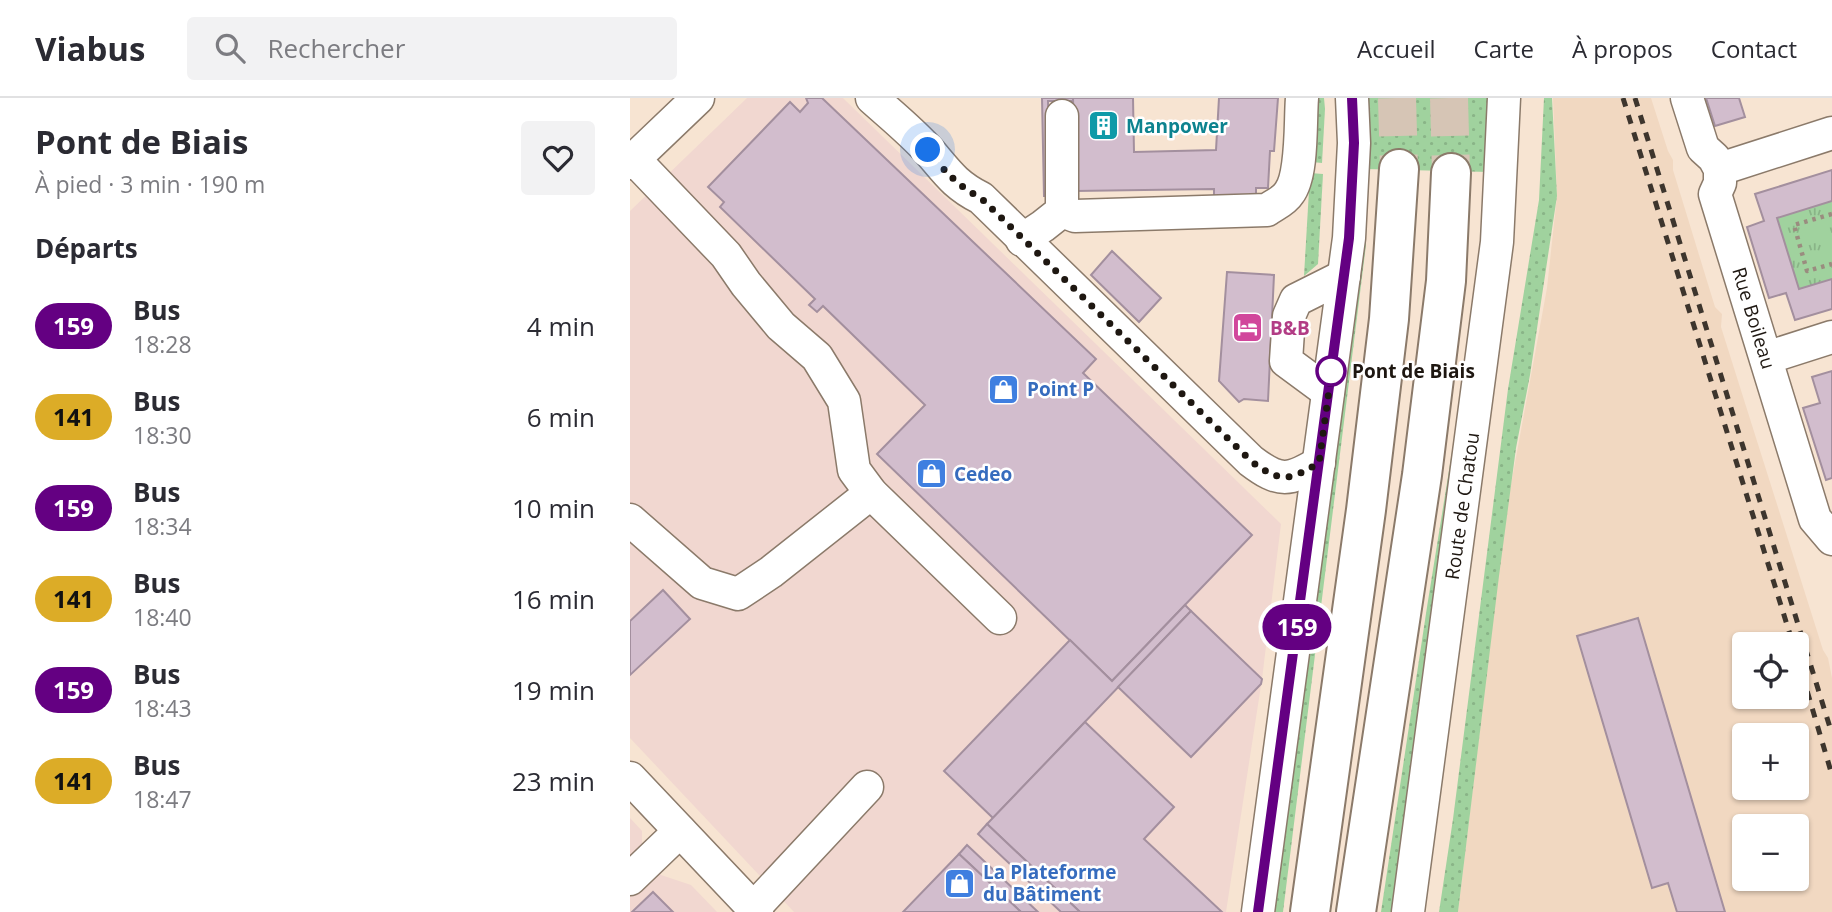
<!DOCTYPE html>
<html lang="fr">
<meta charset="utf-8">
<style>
:root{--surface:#fff;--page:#f2f2f3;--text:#2b2b33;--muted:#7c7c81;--line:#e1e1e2}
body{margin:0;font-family:"Open Sans",sans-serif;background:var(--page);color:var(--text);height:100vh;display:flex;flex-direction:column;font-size:26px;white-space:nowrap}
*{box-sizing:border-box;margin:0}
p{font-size:23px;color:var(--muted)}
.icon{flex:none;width:38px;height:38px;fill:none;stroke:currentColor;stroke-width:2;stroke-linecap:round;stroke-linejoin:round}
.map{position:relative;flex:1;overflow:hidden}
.sheet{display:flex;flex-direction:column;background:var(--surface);width:630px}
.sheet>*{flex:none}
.badge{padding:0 14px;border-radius:23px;font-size:24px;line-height:46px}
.controls{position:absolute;left:1102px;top:534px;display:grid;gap:14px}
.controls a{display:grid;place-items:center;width:77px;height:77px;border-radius:7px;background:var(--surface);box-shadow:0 2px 5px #0004;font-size:35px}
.you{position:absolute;width:35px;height:35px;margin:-18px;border:5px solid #fff;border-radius:50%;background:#1a73e8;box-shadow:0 0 0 10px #1a73e833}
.map>.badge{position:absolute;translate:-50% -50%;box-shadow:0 0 0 4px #fff}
h2{padding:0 35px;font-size:26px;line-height:63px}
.round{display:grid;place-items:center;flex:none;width:74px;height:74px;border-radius:7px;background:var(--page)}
.headline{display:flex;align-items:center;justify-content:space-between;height:119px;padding:0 35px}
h1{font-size:33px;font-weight:700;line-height:52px}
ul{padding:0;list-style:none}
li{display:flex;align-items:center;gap:21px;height:91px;padding:0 35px}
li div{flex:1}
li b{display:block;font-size:26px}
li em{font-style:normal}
li .badge{min-width:77px;font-weight:700;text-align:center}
header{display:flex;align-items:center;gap:42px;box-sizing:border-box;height:98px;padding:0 35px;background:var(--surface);border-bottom:2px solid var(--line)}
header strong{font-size:33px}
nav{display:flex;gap:38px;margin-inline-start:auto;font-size:24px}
.search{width:490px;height:63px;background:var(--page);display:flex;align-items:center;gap:18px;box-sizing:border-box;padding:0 24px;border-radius:7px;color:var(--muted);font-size:26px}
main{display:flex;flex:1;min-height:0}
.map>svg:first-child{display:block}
.built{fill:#f1d8c1;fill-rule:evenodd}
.industrial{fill:#f1d7d0}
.grass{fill:url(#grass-dots)}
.park{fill:url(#park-tufts)}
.building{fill:#d2bdcd;stroke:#a38f9e;stroke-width:2}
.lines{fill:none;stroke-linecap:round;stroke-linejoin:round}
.highway-tunnel{stroke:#d6c5b5;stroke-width:38;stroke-dasharray:38 19;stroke-linecap:butt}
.minor-casing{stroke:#8b7a6a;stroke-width:35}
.highway-casing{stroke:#8b7a6a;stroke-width:42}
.path{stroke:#9a8c7f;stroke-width:4.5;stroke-dasharray:3.5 5;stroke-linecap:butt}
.minor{stroke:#fff;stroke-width:32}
.highway{stroke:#fff;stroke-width:38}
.rail{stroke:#3d352d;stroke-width:5;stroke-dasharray:9 9;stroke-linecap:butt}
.line-casing{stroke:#fff;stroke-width:16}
.line{stroke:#640082;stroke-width:10}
.walk{stroke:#1e1711;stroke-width:7;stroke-dasharray:0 12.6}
.stop-dot{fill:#fff;stroke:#640082;stroke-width:3.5}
.labels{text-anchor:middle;stroke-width:5;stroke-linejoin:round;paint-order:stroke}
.culture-label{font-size:19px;font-weight:bold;fill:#0d838f;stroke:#fff;text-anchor:start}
.street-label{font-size:19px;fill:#1e1711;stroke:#fff}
.hotel-label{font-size:19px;font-weight:bold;fill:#b23c85;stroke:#fff;text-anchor:start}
.stop-label{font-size:19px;font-weight:bold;fill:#1e1711;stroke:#fff;text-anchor:start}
.shop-label{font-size:19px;font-weight:bold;fill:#366cbe;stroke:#fff;text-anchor:start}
</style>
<header>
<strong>Viabus</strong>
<div class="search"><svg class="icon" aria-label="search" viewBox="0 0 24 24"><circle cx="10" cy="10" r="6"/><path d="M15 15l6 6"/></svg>Rechercher</div>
<nav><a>Accueil</a><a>Carte</a><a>À propos</a><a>Contact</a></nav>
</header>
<main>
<section class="sheet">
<div class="headline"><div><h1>Pont de Biais</h1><p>À pied · 3 min · 190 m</p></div><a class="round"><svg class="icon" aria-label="heart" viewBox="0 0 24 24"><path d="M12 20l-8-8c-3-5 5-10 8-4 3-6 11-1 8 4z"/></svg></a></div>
<h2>Départs</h2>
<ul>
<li><span class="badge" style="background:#640082;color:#fff">159</span><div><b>Bus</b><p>18:28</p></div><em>4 min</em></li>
<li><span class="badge" style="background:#dcac27;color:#111">141</span><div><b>Bus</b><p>18:30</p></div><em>6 min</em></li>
<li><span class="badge" style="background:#640082;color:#fff">159</span><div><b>Bus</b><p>18:34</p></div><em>10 min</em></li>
<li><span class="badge" style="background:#dcac27;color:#111">141</span><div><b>Bus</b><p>18:40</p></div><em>16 min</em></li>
<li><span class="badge" style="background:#640082;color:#fff">159</span><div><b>Bus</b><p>18:43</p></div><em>19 min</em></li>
<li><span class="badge" style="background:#dcac27;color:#111">141</span><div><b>Bus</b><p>18:47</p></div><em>23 min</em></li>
</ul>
</section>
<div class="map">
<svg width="1202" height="814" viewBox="0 0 1202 814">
<defs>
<pattern id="grass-dots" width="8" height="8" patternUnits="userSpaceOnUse" patternTransform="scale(1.75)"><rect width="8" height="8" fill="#a0d29e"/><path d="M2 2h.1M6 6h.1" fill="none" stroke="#89b487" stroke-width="1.8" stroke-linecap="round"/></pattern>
<pattern id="park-tufts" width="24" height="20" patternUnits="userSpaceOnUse" patternTransform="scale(1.75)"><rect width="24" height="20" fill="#a0d29e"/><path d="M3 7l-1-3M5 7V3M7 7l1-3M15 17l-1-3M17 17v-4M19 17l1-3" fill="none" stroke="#89b487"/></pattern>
</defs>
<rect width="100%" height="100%" fill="#f7e4d2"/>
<path class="built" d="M923,0H1021L1038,53L1043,62V72L1085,209L1092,216L1091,229L1193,552L1198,560L1202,580V814H828L876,414L917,190L927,98ZM1115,546H1167V598H1115ZM1115,637H1167V690H1115ZM1115,728H1167V780H1115Z"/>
<g class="industrial">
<polygon points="117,0 213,0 651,426 632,581 596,814 164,814 0,640 0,113"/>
<polygon points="0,720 12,733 12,755 31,777 61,787 87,814 0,814"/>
</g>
<g class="grass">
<polygon points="684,0 694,0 695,11 692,65 682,64"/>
<polygon points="733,0 859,0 859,74 735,71 736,147 653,814 641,814"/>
<polygon points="914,0 922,0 927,98 900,277 886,350 869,478 828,814 809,814 823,721 878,291 909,102"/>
<polygon points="680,75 693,76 688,166 674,178"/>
<polygon points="835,273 764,814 751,814 797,509"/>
</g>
<polygon class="park" points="1202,103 1202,181 1169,191 1147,120"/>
<g class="building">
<polygon points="176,0 192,0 466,261 453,275 622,437 482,583 247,356 295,307 193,208 187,214 179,207 185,201 90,109 94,104 78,89 160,4 170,14 178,5"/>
<polygon points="412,0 443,0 443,3 418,3 420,98 414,98"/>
<polygon points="443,0 503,0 504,54 586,52 589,0 648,0 644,53 640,53 638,90 626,90 626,97 584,98 584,91 445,93"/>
<polygon points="1076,0 1109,0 1115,19 1085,28"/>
<polygon points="1202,72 1202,103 1147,120 1169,191 1202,181 1202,211 1165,222 1156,195 1139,200 1117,129 1134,123 1125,96"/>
<polygon points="482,153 531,200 509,224 461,177"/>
<polygon points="597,174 644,177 638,303 614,301 609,304 589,283"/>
<polygon points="1202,273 1202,380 1196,382 1173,310 1190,305 1182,279"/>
<polygon points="33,492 60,521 0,577 0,523"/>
<polygon points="555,507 561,513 363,720 314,673 440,542 482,583"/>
<polygon points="561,513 632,581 631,586 561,659 488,589"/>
<polygon points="1008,520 1095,814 1047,814 1038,785 1022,790 947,538"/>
<polygon points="455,624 544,709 514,741 592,814 450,814 357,726"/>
<polygon points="357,726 450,814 431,814 348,736"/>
<polygon points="337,747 408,814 391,814 329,756"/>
<polygon points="329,756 391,814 273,814"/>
<polygon points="23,794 43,814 2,814"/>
</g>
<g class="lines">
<g class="highway-tunnel">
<polyline points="767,0 769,71"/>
<polyline points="819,0 821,75"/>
</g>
<defs>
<g id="minor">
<path d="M242,0C261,17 282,34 299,53C317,74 325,87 351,100L621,363C650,385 659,383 689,365"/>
<polyline points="1057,0 1073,50 1084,60 1090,71 1090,85 1085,96 1185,421 1202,441"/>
<polyline points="4,61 96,157 116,186 151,228 187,259 214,303 224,372 241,395 370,520"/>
<polyline points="0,65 68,0"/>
<polyline points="1090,71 1202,35"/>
<path d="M432,113L445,118L637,112C644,107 654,103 659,95C673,77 670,24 672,0"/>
<polyline points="392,142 413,128 432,113 432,18"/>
<polyline points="1136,260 1202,239"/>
<polyline points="698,294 656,263 659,218 666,202 714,178"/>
<polyline points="0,422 72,485 108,496 141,474 241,395"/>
<polyline points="0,680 127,814"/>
<polyline points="0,781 50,733"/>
<polyline points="124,810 237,689"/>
<polyline points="628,814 719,140 724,45 722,0"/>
<polyline points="778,814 867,144 874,0"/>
</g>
<g id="highway">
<polyline points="680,814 736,412 759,221 769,71"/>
<polyline points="726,814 792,377 816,183 821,75"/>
</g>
</defs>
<use href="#minor" class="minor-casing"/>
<use href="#highway" class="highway-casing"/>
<polyline class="path" points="1202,116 1164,127 1177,173 1202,166"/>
<use href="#minor" class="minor"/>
<use href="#highway" class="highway"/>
<g class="rail">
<polyline points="993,0 1163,546"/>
<polyline points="1005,0 1202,636"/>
<polyline points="1167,559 1202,677"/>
</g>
</g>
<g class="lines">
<defs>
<polyline id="line" points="628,814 719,140 724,45 722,0"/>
</defs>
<use href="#line" class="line-casing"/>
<use href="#line" class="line"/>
<path class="walk" d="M298,52C313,72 329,89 351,100L621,363C650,385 659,383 689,365L702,271L701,273"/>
</g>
<defs>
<symbol id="building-square" viewBox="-11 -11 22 22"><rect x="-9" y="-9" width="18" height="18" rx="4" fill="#0f9aa8" stroke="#fff"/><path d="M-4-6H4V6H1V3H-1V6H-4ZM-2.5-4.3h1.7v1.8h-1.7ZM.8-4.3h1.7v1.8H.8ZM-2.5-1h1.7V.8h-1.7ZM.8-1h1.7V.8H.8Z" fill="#fff"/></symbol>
<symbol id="hotel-square" viewBox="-11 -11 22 22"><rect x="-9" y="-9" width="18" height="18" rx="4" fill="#d1479c" stroke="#fff"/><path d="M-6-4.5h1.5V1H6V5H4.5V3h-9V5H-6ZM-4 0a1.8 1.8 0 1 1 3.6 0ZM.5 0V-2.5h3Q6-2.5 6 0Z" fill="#fff"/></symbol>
<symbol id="shop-square" viewBox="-11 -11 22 22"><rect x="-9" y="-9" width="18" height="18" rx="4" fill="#3f7fe0" stroke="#fff"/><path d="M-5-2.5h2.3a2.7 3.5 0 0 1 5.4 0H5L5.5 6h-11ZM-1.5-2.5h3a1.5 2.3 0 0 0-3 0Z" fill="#fff"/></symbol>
</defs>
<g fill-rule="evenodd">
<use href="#building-square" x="456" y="10" width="35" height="35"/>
<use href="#hotel-square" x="600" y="212" width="35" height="35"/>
<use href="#shop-square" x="356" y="274" width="35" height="35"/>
<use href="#shop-square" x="284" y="358" width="35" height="35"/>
<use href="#shop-square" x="312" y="768" width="35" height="35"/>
</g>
<circle class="stop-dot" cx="701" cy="273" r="14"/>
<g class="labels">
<g class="culture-label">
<text x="496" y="35">Manpower</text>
</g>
<g class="street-label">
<text transform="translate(1124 220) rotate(73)" y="7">Rue Boileau</text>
<text transform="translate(832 408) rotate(-82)" y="7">Route de Chatou</text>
</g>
<g class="hotel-label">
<text x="640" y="237">B&amp;B</text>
</g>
<g class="stop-label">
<text x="722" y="280">Pont de Biais</text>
</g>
<g class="shop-label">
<text x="397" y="298">Point P</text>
<text x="324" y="383">Cedeo</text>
<text x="353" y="781">La Plateforme<tspan x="353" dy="22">du Bâtiment</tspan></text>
</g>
</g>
</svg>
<div class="controls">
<a><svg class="icon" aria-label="locate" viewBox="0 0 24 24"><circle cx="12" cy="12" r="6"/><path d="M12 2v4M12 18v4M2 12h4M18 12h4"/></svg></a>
<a>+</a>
<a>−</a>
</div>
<div class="you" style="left:298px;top:52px"></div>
<b class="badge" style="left:667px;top:529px;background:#640082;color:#fff">159</b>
</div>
</main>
